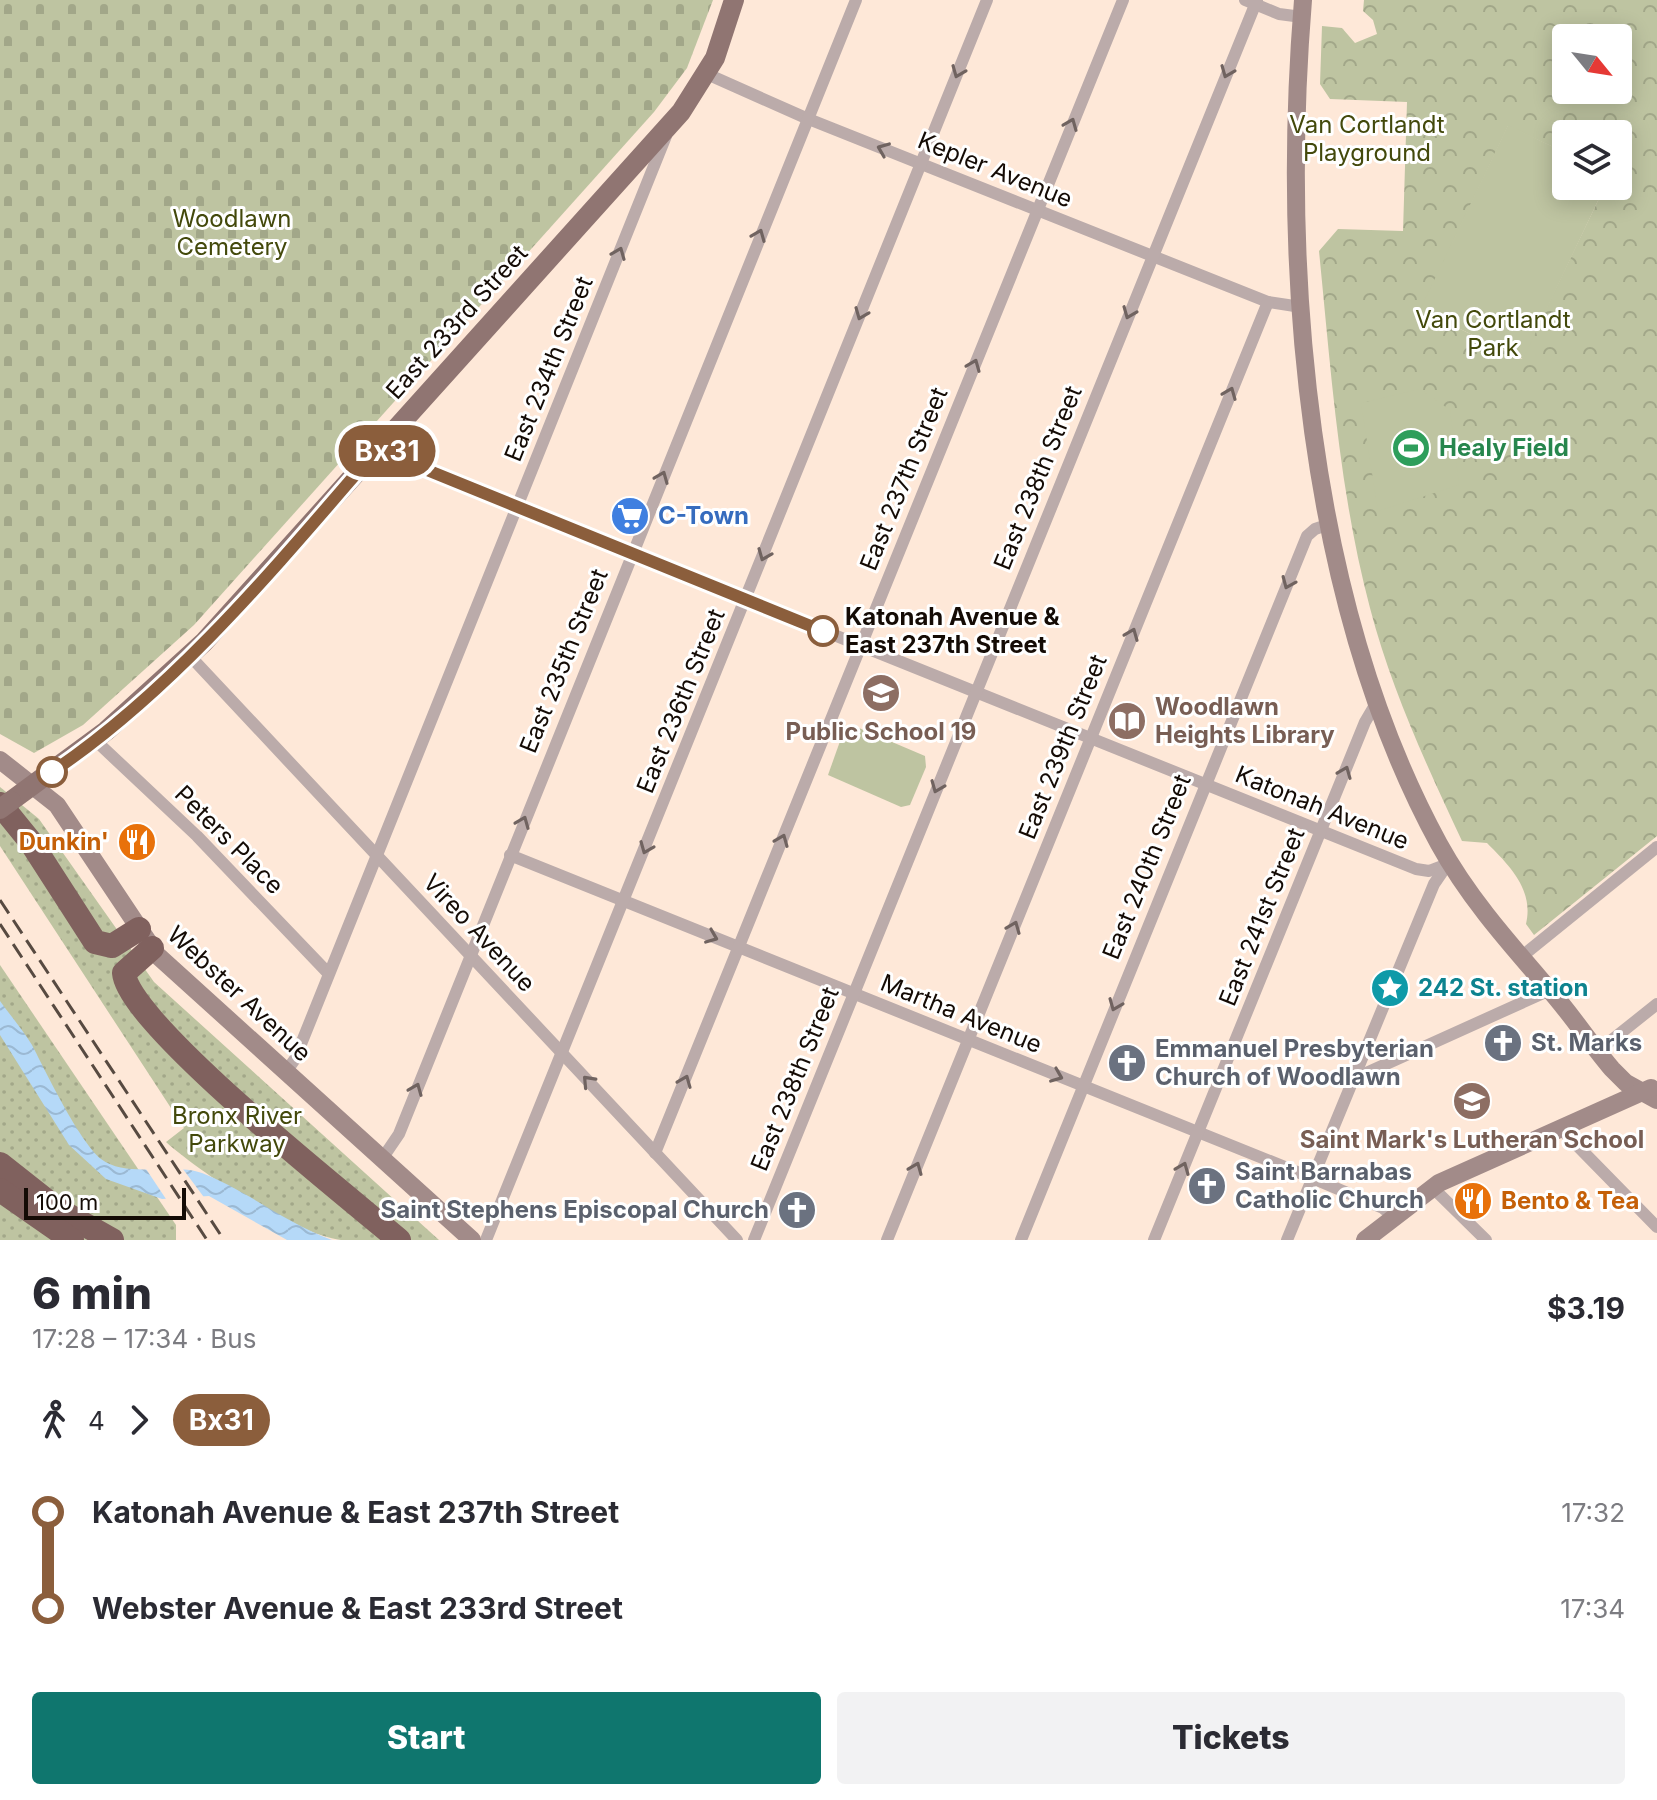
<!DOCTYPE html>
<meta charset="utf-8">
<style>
:root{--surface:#fff;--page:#f2f2f3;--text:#2b2b33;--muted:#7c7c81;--accent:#0f766e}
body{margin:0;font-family:Inter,sans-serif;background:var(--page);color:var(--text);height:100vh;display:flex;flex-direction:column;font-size:30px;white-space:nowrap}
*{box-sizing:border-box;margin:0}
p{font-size:26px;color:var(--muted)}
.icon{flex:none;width:44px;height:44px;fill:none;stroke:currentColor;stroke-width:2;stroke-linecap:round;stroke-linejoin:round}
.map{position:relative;height:1240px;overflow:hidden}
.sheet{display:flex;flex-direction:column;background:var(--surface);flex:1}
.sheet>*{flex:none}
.badge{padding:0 16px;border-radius:26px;font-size:28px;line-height:52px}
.needle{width:52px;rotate:120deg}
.tools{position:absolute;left:1552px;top:24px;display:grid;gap:16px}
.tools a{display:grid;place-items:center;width:80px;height:80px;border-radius:8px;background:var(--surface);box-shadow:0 4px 20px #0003;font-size:40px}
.scale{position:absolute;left:24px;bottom:20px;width:162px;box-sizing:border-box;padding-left:8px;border:4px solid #140b05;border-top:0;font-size:22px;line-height:28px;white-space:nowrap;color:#140b05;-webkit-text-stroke:6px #fff;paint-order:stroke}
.map>.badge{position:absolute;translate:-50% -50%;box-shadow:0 0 0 4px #fff}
.legs{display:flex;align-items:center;gap:12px;height:88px;padding:0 32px;font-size:26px}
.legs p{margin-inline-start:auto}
.overview{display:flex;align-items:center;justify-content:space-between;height:136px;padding:0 32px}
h1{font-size:44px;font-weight:800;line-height:60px}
.cta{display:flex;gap:16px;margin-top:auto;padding:16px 32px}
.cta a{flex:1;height:92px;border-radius:8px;background:var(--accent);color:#fff;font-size:32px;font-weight:800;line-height:92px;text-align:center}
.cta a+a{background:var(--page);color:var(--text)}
ul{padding:0 32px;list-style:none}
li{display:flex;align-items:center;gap:28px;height:96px;font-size:30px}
li i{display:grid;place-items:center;width:12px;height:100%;margin:0 10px;background:currentColor}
li i::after{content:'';width:20px;height:20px;margin:-10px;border:6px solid;border-radius:50%;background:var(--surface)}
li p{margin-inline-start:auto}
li:first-child i{background:linear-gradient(#0000 50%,currentColor 0)}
li:last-child i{background:linear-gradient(currentColor 50%,#0000 0)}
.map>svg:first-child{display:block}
.grass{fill:url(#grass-dots)}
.forest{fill:url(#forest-crowns);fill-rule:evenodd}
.cemetery{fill:url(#cemetery-stones)}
.pitch{fill:#bec4a1}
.water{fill:url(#water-waves)}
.pier{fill:#fee8d8}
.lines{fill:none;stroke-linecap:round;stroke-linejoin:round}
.street{stroke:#bbabaa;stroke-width:12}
.secondary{stroke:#a28b89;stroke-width:18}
.primary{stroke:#907572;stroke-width:20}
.highway{stroke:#80615e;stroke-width:24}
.rail{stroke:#574a41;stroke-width:3;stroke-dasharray:16 8;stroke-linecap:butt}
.primary-bridge{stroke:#907572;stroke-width:20}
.oneway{stroke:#706360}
.line-1-casing{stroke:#fff;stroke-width:18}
.line-1{stroke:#8b5e3c;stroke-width:12}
.stop-1-dot{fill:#fff;stroke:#8b5e3c;stroke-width:4}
.labels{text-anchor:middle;stroke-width:6;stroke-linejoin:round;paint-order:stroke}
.park-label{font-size:24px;fill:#43490b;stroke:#fff}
.street-label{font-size:24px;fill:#140b05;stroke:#fff}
.leisure-label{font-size:24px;font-weight:bold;fill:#27864d;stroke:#fff;text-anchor:start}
.shop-label{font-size:24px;font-weight:bold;fill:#366cbe;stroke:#fff;text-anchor:start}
.stop-label{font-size:24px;font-weight:bold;fill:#140b05;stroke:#fff;text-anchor:start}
.education-label{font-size:24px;font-weight:bold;fill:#785e54;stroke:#fff}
.food-label{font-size:24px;font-weight:bold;fill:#c56008;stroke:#fff;text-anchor:end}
.culture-label{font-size:24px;font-weight:bold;fill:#0d838f;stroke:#fff;text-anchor:start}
.worship-label{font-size:24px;font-weight:bold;fill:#5b616d;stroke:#fff;text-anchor:start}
</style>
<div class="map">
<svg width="1657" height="1240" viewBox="0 0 1657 1240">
<defs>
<pattern id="grass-dots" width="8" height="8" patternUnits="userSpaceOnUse" patternTransform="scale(2)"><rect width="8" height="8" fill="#bec4a1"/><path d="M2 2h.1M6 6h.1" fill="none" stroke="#a2a789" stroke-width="1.8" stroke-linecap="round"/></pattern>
<pattern id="forest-crowns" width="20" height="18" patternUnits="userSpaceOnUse" patternTransform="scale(2)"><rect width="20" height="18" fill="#bec4a1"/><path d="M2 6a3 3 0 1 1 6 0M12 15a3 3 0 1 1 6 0" fill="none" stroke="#a2a789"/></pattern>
<pattern id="cemetery-stones" width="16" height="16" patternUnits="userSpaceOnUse" patternTransform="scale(2)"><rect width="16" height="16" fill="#bec4a1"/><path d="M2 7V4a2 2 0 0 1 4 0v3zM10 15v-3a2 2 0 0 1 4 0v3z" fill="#a2a789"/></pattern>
<pattern id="water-waves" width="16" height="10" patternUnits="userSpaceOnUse" patternTransform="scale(2)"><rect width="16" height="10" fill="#b5d9f8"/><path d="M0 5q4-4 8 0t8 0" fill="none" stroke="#9bb9d3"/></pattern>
</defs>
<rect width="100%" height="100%" fill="#fee8d8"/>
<g class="grass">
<path d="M0,787L39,819L154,982L439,1240C408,1240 372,1240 341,1240C293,1233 203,1175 166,1142L184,1128L0,846Z"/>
<polygon points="0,965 176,1225 176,1240 0,1240"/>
</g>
<path class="forest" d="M1364,0H1657V836L1534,935L1526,924C1534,890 1510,866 1487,843L1462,841C1427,766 1391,689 1370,608C1339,491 1331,371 1319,251L1338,229L1403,231L1407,102L1330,99L1320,84L1322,26L1342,28L1355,43L1377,34L1373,20L1363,11ZM1566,38H1618V90H1566ZM1508,126L1566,153V134H1618V186H1605L1522,359L1421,310Z"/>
<polygon class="cemetery" points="0,0 713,0 687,68 654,112 194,625 83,725 34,753 0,734"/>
<g class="pitch">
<polygon points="1508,125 1566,153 1566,186 1605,186 1523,359 1420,310"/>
<polygon points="1420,389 1450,410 1459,485 1378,511 1361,403"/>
<polygon points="852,725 925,756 926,767 910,805 901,807 828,775 844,730"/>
</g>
<path class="water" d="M0,1001C10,1015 23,1030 32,1045C46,1072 79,1141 101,1159C127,1179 172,1162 202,1173C244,1189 286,1223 332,1240H287L209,1196L162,1199L106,1179L69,1145L0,1035Z"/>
<polygon class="pier" points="142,1163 180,1165 206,1200 168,1202"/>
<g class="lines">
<g class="street">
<polyline points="1245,0 1279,14 1302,17"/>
<polyline points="707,74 806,118 1268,302 1301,307"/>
<polyline points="381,445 400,459 516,507 1416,869 1429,871 1450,863"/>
<polyline points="190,656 737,1240"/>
<polyline points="95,740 197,836 328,973"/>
<polyline points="510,855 1312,1178 1383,1208 1394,1217"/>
<polyline points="1521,957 1657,847"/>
<polyline points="1598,1051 1657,1004"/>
<polyline points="286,1072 295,1059 666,136"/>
<polyline points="1353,1079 1550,990"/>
<polyline points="1560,1128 1657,1227"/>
<polyline points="655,1153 1123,0"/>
<polyline points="382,1159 399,1134 856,0"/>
<polyline points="1433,1188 1486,1240"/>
<polyline points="486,1240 987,0"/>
<polyline points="754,1240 1257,0"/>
<polyline points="887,1240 1268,302"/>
<polyline points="1021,1240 1307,536 1315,529 1330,524"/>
<polyline points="1154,1240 1365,722 1378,700"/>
<polyline points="1287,1240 1434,884 1447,865"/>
</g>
<g class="secondary">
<path d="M1303,0C1281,270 1307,602 1439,844C1468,897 1509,943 1548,988C1571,1014 1590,1043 1612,1069L1626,1083L1657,1100"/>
<polyline points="0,760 57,805 157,955 472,1240"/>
<polyline points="1365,1240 1439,1183 1651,1088"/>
</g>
<polyline class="primary" points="11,801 106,731 204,642 681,112 715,58 734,0"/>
<g class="highway">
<polyline points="0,804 30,841 95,942 112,946 139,929"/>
<path d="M152,948L124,973C128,1024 351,1199 399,1240"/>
<polyline points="0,1164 57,1209 112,1240"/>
<polyline points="0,1190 72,1240"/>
</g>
<g class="rail">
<polyline points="0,900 224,1240"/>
<polyline points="0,924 207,1240"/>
</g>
<polyline class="primary-bridge" points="0,809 11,801"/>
</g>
<defs><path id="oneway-chevron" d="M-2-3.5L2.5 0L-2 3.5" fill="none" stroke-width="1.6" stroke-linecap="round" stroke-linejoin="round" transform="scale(2)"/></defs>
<g class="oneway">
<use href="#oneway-chevron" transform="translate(958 72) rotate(112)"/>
<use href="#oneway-chevron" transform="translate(1227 72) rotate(112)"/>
<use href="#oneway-chevron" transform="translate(1071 124) rotate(-68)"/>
<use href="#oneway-chevron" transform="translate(883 149) rotate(-158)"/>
<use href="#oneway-chevron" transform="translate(759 235) rotate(-68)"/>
<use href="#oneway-chevron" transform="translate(619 253) rotate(-68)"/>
<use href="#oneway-chevron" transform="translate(1129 313) rotate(112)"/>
<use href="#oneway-chevron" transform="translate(861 314) rotate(112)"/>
<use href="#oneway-chevron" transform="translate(974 365) rotate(-68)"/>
<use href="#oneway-chevron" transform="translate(1230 393) rotate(-68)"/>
<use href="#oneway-chevron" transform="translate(662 477) rotate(-68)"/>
<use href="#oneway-chevron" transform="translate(764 555) rotate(112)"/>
<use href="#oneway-chevron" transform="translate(1288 583) rotate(113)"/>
<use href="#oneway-chevron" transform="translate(1132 634) rotate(-68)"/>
<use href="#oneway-chevron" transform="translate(1345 772) rotate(-68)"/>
<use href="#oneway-chevron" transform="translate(937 787) rotate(112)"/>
<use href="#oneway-chevron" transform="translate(523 822) rotate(-68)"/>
<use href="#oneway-chevron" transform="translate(782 840) rotate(-68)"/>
<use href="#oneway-chevron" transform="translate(646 848) rotate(112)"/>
<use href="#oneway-chevron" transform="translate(1014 927) rotate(-68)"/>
<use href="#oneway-chevron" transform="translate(712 937) rotate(22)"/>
<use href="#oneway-chevron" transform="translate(1115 1005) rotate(112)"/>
<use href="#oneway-chevron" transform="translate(1057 1076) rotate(22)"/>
<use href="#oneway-chevron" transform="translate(588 1081) rotate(-133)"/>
<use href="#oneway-chevron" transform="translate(685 1081) rotate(-68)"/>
<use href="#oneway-chevron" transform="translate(416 1089) rotate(-68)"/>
<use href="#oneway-chevron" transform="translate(916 1168) rotate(-68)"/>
<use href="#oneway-chevron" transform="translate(1183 1168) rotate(-68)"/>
</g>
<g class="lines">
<defs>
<path id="line-1" d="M52,772C178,687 282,559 381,445L400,459L823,631"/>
</defs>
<use href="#line-1" class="line-1-casing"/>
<use href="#line-1" class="line-1"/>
</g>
<defs>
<symbol id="stadium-disc" viewBox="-11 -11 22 22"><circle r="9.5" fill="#2e9e5b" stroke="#fff"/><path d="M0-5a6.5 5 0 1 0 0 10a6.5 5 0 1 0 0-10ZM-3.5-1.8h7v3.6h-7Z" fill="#fff"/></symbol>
<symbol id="supermarket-disc" viewBox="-11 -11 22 22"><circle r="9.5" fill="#3f7fe0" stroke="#fff"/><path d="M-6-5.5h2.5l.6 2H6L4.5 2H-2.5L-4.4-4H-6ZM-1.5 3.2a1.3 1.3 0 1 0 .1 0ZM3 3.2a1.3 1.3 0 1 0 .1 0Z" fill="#fff"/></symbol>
<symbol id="school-disc" viewBox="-11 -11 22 22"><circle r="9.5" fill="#8d6e63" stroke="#fff"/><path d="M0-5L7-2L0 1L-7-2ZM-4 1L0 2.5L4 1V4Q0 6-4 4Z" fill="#fff"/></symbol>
<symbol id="library-disc" viewBox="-11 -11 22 22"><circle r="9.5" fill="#8d6e63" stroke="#fff"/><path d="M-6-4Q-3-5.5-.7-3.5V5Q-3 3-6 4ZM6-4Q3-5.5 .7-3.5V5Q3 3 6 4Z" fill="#fff"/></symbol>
<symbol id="restaurant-disc" viewBox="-11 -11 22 22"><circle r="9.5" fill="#e8710a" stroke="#fff"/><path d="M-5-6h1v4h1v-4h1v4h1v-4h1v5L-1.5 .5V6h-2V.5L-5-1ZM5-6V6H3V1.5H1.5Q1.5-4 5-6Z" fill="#fff"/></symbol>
<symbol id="sight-disc" viewBox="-11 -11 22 22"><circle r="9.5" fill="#0f9aa8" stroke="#fff"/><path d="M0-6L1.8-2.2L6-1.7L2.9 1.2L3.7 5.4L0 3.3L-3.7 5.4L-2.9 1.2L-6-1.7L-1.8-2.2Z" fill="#fff"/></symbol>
<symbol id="church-disc" viewBox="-11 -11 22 22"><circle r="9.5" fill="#6b7280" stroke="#fff"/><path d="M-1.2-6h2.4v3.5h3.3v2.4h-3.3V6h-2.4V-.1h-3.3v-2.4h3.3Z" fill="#fff"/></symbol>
</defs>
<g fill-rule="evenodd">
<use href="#stadium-disc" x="1389" y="426" width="44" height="44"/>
<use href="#supermarket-disc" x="608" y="494" width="44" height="44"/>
<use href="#school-disc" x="859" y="671" width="44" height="44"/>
<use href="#library-disc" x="1105" y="699" width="44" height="44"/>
<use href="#restaurant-disc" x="115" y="820" width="44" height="44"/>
<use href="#sight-disc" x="1368" y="966" width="44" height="44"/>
<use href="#church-disc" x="1481" y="1021" width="44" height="44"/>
<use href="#church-disc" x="1105" y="1041" width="44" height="44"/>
<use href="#school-disc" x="1450" y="1079" width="44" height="44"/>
<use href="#church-disc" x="1185" y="1164" width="44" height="44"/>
<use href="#restaurant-disc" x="1451" y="1179" width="44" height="44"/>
<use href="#church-disc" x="775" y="1188" width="44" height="44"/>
</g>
<g class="stop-1-dot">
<circle cx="823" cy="631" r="14"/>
<circle cx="52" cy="772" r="14"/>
</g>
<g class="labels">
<g class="park-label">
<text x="1367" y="133">Van Cortlandt<tspan x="1367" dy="28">Playground</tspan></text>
<text x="232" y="227">Woodlawn<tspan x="232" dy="28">Cemetery</tspan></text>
<text x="1493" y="328">Van Cortlandt<tspan x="1493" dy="28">Park</tspan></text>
<text x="237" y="1124">Bronx River<tspan x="237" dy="28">Parkway</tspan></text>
</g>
<g class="street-label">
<text transform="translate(995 170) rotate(22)" y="8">Kepler Avenue</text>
<text transform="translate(457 322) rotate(-48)" y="8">East 233rd Street</text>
<text transform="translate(549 369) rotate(-68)" y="8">East 234th Street</text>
<text transform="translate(1038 478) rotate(-68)" y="8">East 238th Street</text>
<text transform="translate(904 479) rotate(-68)" y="8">East 237th Street</text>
<text transform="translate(564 661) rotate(-68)" y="8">East 235th Street</text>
<text transform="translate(681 701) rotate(-68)" y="8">East 236th Street</text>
<text transform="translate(1063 747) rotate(-68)" y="8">East 239th Street</text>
<text transform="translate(1322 808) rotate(22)" y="8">Katonah Avenue</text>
<text transform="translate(229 840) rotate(45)" y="8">Peters Place</text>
<text transform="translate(1147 867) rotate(-68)" y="8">East 240th Street</text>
<text transform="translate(1262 917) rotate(-68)" y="8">East 241st Street</text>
<text transform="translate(479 933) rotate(47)" y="8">Vireo Avenue</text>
<text transform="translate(239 994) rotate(43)" y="8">Webster Avenue</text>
<text transform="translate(961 1014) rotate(22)" y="8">Martha Avenue</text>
<text transform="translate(795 1079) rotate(-68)" y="8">East 238th Street</text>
</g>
<g class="leisure-label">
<text x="1439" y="456">Healy Field</text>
</g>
<g class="shop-label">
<text x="658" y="524">C-Town</text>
</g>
<g class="stop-label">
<text x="845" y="625">Katonah Avenue &amp;<tspan x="845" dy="28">East 237th Street</tspan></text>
</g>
<g class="education-label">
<text x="1155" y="715" text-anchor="start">Woodlawn<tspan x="1155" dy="28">Heights Library</tspan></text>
<text x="881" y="740">Public School 19</text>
<text x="1472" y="1148">Saint Mark's Lutheran School</text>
</g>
<g class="food-label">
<text x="109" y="850">Dunkin'</text>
<text x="1501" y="1209" text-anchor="start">Bento &amp; Tea</text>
</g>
<g class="culture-label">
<text x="1418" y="996">242 St. station</text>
</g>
<g class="worship-label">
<text x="1531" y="1051">St. Marks</text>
<text x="1155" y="1057">Emmanuel Presbyterian<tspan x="1155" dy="28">Church of Woodlawn</tspan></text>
<text x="1235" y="1180">Saint Barnabas<tspan x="1235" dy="28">Catholic Church</tspan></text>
<text x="769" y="1218" text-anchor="end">Saint Stephens Episcopal Church</text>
</g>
</g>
</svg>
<div class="tools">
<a><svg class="needle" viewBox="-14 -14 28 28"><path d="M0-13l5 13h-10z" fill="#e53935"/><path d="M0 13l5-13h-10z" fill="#7c7c81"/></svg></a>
<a><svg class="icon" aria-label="layers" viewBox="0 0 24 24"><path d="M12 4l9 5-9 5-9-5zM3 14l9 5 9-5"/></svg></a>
</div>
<div class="scale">100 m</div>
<b class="badge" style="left:387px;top:451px;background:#8b5e3c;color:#fff">Bx31</b>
</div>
<section class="sheet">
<div class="overview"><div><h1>6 min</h1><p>17:28 – 17:34 · Bus</p></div><b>$3.19</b></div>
<div class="legs"><svg class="icon" aria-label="walk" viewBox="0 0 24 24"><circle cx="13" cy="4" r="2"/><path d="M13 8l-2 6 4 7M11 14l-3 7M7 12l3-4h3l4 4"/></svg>4<svg class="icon" aria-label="forward" viewBox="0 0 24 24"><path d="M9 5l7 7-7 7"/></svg><b class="badge" style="background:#8b5e3c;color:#fff">Bx31</b></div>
<ul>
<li><i style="color:#8b5e3c"></i><b>Katonah Avenue &amp; East 237th Street</b><p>17:32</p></li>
<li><i style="color:#8b5e3c"></i><b>Webster Avenue &amp; East 233rd Street</b><p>17:34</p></li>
</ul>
<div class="cta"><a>Start</a><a>Tickets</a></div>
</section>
